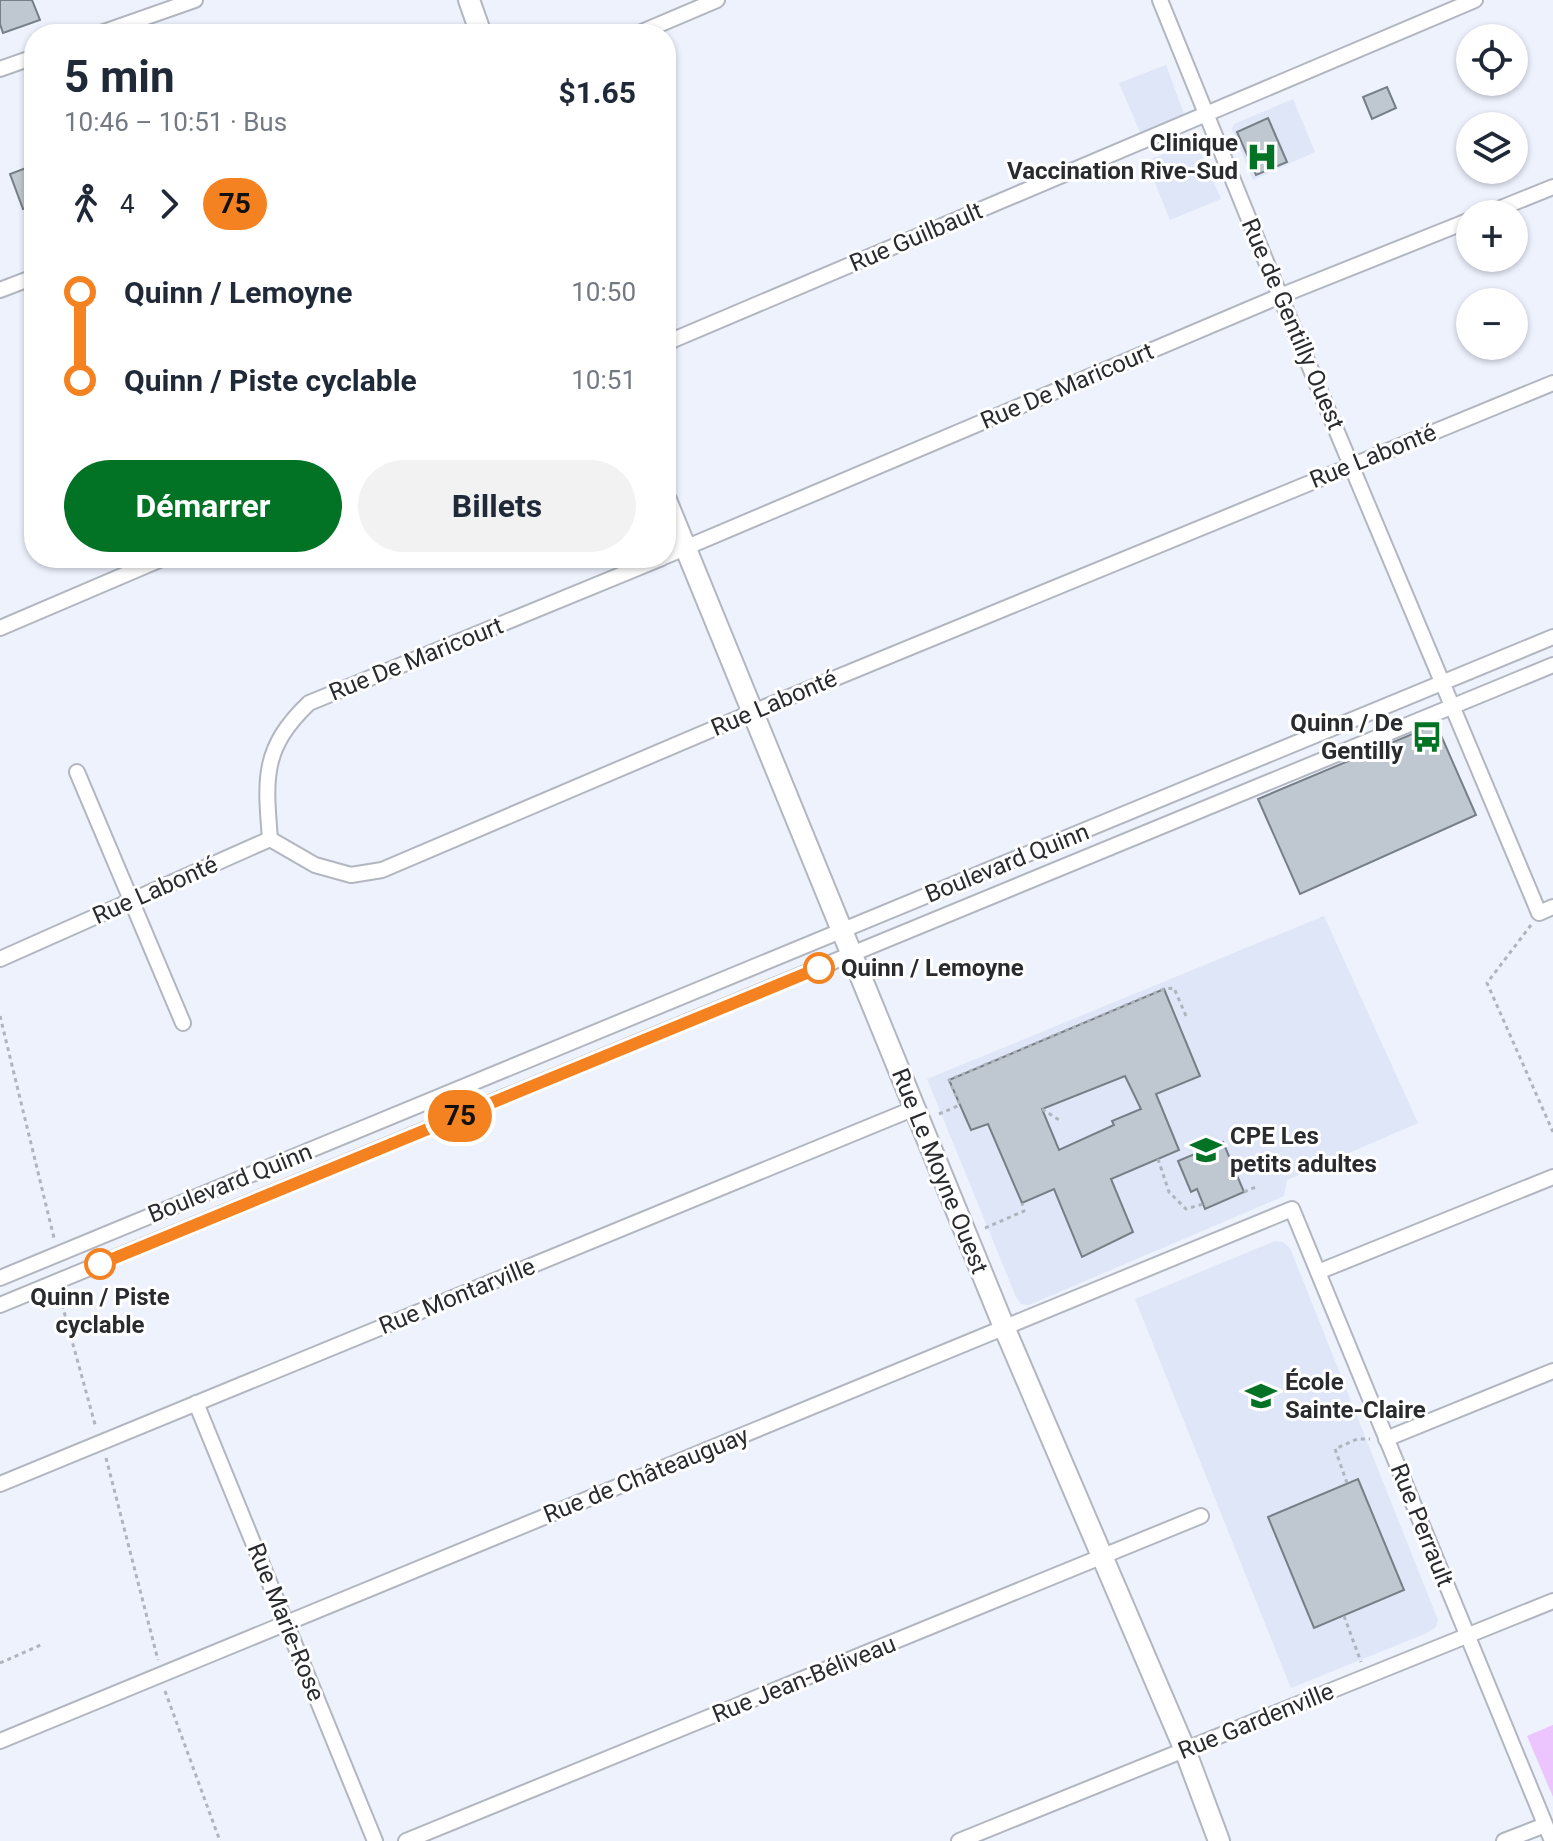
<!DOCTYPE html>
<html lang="fr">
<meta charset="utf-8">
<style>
:root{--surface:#fff;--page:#f2f2f3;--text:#1f2937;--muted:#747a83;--accent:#027225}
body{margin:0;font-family:Roboto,sans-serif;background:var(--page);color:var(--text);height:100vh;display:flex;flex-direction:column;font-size:30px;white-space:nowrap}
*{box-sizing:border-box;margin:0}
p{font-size:26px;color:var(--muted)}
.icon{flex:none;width:44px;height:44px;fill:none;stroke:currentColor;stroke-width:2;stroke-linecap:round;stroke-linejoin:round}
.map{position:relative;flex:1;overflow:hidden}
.details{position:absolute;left:24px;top:24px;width:652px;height:544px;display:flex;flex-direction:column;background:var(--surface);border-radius:32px;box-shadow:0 2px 6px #0004}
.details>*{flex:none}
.badge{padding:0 16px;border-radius:26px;font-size:28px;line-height:52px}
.fabs{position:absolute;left:1456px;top:24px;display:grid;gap:16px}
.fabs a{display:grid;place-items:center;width:72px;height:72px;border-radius:50%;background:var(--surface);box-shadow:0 2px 6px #0004;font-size:40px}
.map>.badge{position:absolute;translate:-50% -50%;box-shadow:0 0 0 4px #fff}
.legs{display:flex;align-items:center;gap:12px;height:88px;padding:0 40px;font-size:26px}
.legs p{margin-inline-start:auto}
.summary{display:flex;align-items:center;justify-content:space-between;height:136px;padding:0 40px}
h1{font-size:44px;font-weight:700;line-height:60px}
.action{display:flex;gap:16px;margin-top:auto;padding:16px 40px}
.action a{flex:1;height:92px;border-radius:48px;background:var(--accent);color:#fff;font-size:32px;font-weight:700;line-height:92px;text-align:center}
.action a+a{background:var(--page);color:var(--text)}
ul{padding:0 40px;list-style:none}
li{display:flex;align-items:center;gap:28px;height:88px;font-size:30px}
li i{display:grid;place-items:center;width:12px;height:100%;margin:0 10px;background:currentColor}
li i::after{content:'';width:20px;height:20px;margin:-10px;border:6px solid;border-radius:50%;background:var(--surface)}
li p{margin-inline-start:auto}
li:first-child i{background:linear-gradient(#0000 50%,currentColor 0)}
li:last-child i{background:linear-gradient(currentColor 50%,#0000 0)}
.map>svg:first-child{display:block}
.built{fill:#dee6f7}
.green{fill:#ecc5fe}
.building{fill:#bfc8d0;stroke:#767e86;stroke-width:2;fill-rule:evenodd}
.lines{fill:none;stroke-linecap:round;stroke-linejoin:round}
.street-casing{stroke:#b2b6c0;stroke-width:18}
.secondary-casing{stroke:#b2b6c0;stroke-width:24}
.path{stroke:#b0b4bd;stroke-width:3;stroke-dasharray:4 4;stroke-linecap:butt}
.street{stroke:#fff;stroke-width:14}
.secondary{stroke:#fff;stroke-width:20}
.line-1-casing{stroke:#fff;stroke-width:18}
.line-1{stroke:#f58220;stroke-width:12}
.stop-1-dot{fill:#fff;stroke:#f58220;stroke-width:4}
.labels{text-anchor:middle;stroke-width:6;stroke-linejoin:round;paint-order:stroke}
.poi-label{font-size:24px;font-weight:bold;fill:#2a2b2f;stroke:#fff;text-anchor:end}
.street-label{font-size:24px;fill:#2a2b2f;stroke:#fff}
.stop-label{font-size:24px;font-weight:bold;fill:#2a2b2f;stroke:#fff;text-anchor:start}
</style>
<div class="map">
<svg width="1553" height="1841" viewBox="0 0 1553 1841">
<rect width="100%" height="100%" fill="#edf2fd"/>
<g class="built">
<polygon points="1166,65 1184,114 1141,134 1119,83"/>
<polygon points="1293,99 1315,152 1253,180 1232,129 1234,124"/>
<polygon points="1193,142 1197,144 1221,199 1170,220 1146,161"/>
<polygon points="1324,916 1418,1123 1287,1180 1284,1196 1029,1305 1021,1304 1016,1297 927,1079"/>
<polygon points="1275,1241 1283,1242 1290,1248 1438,1620 1436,1627 1427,1633 1291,1688 1135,1299"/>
</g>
<polygon class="green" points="1553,1725 1553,1797 1527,1736"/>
<g class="building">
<polygon points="0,0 32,0 40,20 3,33 0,24"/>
<polygon points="1387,87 1396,108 1372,119 1363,97"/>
<polygon points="1268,118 1287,162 1256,175 1237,132"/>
<polygon points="34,165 34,205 23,209 10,174"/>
<polygon points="1436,724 1476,815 1300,894 1258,799"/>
<path d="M1164,989L1200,1076L1156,1094L1179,1150L1111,1179L1133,1232L1082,1257L1054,1189L1022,1203L988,1124L971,1130L949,1080ZM1125,1076L1141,1109L1112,1121L1114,1125L1059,1150L1042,1109Z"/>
<polygon points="1223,1142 1244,1192 1205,1209 1197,1189 1191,1192 1178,1161"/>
<polygon points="1358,1479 1404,1590 1314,1628 1268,1517"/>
</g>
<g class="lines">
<defs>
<g id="street">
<polyline points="1160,0 1280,296 1539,913 1553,907"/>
<polyline points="98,34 195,0"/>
<polyline points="637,34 717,0"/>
<polyline points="0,69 34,57"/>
<polyline points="1486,214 1553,187"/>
<polyline points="0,290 34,277"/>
<polyline points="666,343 1475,0"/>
<polyline points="666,556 1280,296 1470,220"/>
<polyline points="0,628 164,558"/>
<polyline points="77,772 183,1023"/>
<polyline points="270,839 315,865 351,875 382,870 753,712 1553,383"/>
<path d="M270,839C265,778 262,748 309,703L662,558"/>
<polyline points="0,959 270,839"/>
<polyline points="1318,1272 1553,1177"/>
<polyline points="0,1278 1553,637"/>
<polyline points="0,1305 1553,665"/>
<polyline points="196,1403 375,1841"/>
<polyline points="1386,1439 1553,1371"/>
<polyline points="0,1484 915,1108"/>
<polyline points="0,1741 1292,1209 1552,1841"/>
<polyline points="406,1841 1201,1516"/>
<polyline points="959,1841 1553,1601"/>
<polyline points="1504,1841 1545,1825"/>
</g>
<g id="secondary">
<polyline points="469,0 481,34"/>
<polyline points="666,500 1004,1327 1185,1750 1219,1841"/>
</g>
</defs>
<use href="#street" class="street-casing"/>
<use href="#secondary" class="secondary-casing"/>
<g class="path">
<polyline points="1531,925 1487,983 1553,1132"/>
<polyline points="0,1016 54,1238"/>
<polyline points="1042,1109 1059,1120"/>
<polyline points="939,1114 960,1105 949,1080 1164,989 1174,988 1186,1016"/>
<polyline points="1158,1159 1169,1192 1186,1209 1203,1204"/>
<polyline points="1244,1192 1258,1186"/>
<polyline points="985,1228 1024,1211 1022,1203"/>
<polyline points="60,1297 96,1428"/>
<polyline points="106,1458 158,1660"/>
<polyline points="1347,1483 1335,1449 1357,1439 1370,1439"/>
<polyline points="1344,1616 1361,1662"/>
<polyline points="0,1663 43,1644"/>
<polyline points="165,1691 220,1841"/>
</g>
<use href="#street" class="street"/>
<use href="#secondary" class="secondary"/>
</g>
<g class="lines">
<defs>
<polyline id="line-1" points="100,1264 819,968"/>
</defs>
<use href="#line-1" class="line-1-casing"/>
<use href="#line-1" class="line-1"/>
</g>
<defs>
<symbol id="hospital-bare" viewBox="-9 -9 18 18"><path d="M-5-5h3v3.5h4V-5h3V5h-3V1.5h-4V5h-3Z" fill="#027225" stroke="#fff" stroke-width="2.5" paint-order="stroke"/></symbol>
<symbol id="bus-bare" viewBox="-9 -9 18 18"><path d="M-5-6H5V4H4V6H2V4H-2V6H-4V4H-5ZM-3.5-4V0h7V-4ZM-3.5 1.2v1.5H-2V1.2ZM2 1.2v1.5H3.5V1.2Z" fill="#027225" stroke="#fff" stroke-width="2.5" paint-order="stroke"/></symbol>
<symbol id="school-bare" viewBox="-9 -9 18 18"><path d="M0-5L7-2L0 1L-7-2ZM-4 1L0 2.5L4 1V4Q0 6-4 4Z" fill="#027225" stroke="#fff" stroke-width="2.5" paint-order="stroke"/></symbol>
</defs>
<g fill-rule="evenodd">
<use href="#hospital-bare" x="1240" y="135" width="44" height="44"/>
<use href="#bus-bare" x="1405" y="715" width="44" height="44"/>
<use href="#school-bare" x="1184" y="1128" width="44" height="44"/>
<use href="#school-bare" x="1239" y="1374" width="44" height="44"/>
</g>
<g class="stop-1-dot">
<circle cx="819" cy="968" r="14"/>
<circle cx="100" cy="1264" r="14"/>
</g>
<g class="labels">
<g class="poi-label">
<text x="1238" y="151">Clinique<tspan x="1238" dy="28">Vaccination Rive-Sud</tspan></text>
<text x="1403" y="731">Quinn / De<tspan x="1403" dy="28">Gentilly</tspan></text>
<text x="1230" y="1144" text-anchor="start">CPE Les<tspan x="1230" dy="28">petits adultes</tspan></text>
<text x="1285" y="1390" text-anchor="start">École<tspan x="1285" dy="28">Sainte-Claire</tspan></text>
</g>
<g class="street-label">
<text transform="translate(916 237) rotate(-23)" y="8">Rue Guilbault</text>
<text transform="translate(1293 324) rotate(67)" y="8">Rue de Gentilly Ouest</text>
<text transform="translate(1067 386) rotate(-23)" y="8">Rue De Maricourt</text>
<text transform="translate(1373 456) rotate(-22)" y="8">Rue Labonté</text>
<text transform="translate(416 659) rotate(-22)" y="8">Rue De Maricourt</text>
<text transform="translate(774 703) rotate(-23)" y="8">Rue Labonté</text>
<text transform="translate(1007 863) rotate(-22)" y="8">Boulevard Quinn</text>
<text transform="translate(155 890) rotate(-24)" y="8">Rue Labonté</text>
<text transform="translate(940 1171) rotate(68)" y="8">Rue Le Moyne Ouest</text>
<text transform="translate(230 1183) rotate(-22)" y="8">Boulevard Quinn</text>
<text transform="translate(457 1296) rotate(-22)" y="8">Rue Montarville</text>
<text transform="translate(646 1475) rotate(-22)" y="8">Rue de Châteauguay</text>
<text transform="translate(1422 1525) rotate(68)" y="8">Rue Perrault</text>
<text transform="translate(286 1622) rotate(68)" y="8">Rue Marie-Rose</text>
<text transform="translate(804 1679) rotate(-22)" y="8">Rue Jean-Béliveau</text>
<text transform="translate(1256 1721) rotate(-22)" y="8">Rue Gardenville</text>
</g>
<g class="stop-label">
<text x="841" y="976">Quinn / Lemoyne</text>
<text x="100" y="1305" text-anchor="middle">Quinn / Piste<tspan x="100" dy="28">cyclable</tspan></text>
</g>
</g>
</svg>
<div class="fabs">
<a><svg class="icon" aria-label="locate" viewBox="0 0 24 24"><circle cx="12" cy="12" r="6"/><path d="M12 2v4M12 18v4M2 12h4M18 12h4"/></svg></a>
<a><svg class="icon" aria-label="layers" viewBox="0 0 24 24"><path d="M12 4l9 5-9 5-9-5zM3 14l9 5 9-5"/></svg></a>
<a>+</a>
<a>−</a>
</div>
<b class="badge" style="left:460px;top:1116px;background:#f58220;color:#111">75</b>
<section class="details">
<div class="summary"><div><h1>5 min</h1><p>10:46 – 10:51 · Bus</p></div><b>$1.65</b></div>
<div class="legs"><svg class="icon" aria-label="walk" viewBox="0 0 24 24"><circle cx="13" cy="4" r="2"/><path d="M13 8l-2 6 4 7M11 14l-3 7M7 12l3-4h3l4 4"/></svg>4<svg class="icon" aria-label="forward" viewBox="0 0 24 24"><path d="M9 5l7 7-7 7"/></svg><b class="badge" style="background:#f58220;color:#111">75</b></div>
<ul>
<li><i style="color:#f58220"></i><b>Quinn / Lemoyne</b><p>10:50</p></li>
<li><i style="color:#f58220"></i><b>Quinn / Piste cyclable</b><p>10:51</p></li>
</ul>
<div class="action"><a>Démarrer</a><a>Billets</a></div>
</section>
</div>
